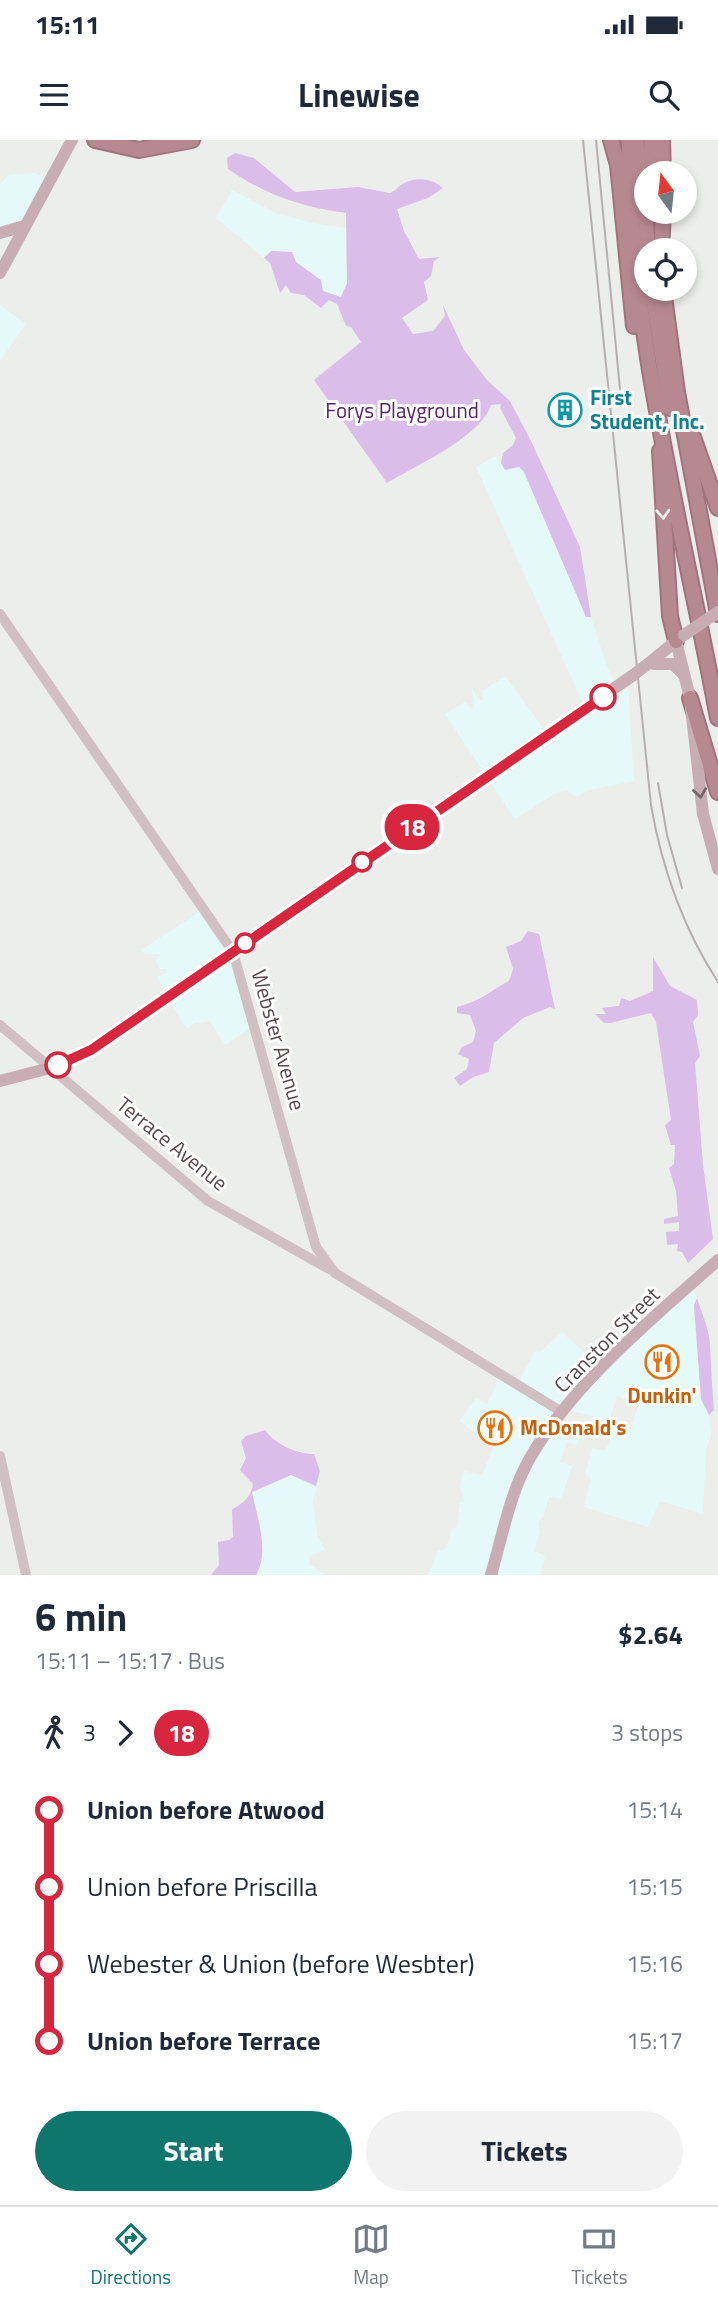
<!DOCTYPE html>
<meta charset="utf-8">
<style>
:root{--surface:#fff;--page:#f2f2f3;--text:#1f2937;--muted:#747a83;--line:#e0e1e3;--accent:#0f766e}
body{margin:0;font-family:"Titillium Web",sans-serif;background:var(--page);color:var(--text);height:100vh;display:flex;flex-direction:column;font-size:26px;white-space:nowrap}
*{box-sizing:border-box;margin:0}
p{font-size:23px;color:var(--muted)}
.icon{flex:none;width:38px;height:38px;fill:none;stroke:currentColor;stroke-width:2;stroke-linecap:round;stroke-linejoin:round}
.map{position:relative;height:1435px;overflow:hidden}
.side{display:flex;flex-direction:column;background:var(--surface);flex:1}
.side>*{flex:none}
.badge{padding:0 14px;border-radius:23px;font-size:24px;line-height:46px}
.needle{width:46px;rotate:345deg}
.fabs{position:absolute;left:634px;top:21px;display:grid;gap:14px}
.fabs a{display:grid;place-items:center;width:63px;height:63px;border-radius:50%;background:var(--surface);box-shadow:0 4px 10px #0003;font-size:35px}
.map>.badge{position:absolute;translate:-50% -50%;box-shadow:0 0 0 4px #fff}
.legs{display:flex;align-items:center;gap:10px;height:77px;padding:0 35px;font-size:23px}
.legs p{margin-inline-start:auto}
.head{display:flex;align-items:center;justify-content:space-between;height:119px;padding:0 35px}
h1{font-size:38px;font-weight:700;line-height:52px}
.button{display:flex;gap:14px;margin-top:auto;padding:14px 35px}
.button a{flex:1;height:80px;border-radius:42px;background:var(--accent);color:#fff;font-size:28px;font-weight:700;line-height:80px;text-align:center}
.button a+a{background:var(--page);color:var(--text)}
ul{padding:0 35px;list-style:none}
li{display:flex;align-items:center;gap:24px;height:77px;font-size:26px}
li i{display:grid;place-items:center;width:10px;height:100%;margin:0 9px;background:currentColor}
li i::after{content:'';width:18px;height:18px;margin:-9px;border:5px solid;border-radius:50%;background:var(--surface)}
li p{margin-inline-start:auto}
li:first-child i{background:linear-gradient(#0000 50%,currentColor 0)}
li:last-child i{background:linear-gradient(currentColor 50%,#0000 0)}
.status{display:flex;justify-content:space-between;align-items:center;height:49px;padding:0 35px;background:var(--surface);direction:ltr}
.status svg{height:19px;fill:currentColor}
header{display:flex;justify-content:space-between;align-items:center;height:91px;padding:0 35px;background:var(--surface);font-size:32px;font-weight:700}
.dock{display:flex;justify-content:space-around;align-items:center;height:98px;border-top:2px solid var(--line);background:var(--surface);font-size:19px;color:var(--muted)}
.dock a{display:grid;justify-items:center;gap:4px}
.dock .on{color:var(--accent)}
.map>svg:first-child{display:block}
.commercial{fill:#e5f9f9}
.green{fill:#dabde9}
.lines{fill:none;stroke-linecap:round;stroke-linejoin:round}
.highway-casing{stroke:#a2737d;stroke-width:18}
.minor{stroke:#d0c0c4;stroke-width:10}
.major{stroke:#c8aeb4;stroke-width:12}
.highway{stroke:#b68892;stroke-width:14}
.rail{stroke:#b5afaf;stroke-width:2}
.major-bridge{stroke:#c8aeb4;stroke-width:12}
.oneway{stroke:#f4edef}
.oneway2{stroke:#79656a}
.line-1-casing{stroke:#fff;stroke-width:16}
.line-1{stroke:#d7263d;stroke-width:10}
.stop-1-dot{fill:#fff;stroke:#d7263d;stroke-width:3.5}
.labels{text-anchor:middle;stroke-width:6;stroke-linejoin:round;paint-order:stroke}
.culture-label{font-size:21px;font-weight:bold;fill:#0d838f;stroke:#fff;text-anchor:start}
.park-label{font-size:21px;fill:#5e206f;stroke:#fff}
.street-label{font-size:21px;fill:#57464a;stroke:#fff}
.food-label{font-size:21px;font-weight:bold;fill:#c56008;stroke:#fff}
</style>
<div class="status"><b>15:11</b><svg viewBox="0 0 49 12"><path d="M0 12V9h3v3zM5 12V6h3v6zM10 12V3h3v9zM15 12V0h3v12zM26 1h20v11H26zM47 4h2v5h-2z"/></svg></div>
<header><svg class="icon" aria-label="menu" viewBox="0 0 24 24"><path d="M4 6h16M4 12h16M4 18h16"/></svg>Linewise<svg class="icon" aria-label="search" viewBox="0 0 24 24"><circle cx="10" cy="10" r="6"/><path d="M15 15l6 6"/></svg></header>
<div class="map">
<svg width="718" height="1435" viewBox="0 0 718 1435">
<rect width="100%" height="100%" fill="#eceeec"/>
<g class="commercial">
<polygon points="35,33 51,42 35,71 0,96 0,44 9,35"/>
<polygon points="232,50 276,73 312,83 346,88 347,143 341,158 323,151 296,122 292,112 272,111 264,118 216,78"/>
<polygon points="0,165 26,184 0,221"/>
<polygon points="495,316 505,329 519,327 524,332 586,477 591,477 606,524 620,554 628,548 634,641 589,650 577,657 567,651 556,653 515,679 445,574 465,562 472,569 474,561 471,546 479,560 483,560 482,551 505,536 548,595 586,570 476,327"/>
<polygon points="202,770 232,810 254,886 227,904 224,904 210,881 194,883 188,889 183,884 157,837 167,833 166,829 159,829 156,819 162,814 145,814 141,810"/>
<polygon points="690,1146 697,1158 694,1165 701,1258 709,1275 711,1295 706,1310 703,1374 660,1361 648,1387 584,1367 591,1338 585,1334 592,1308 605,1311 612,1295 610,1288 612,1283 632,1286 639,1263 617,1256 609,1280 564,1269 557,1279 582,1286 577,1305 567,1302 560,1322 572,1326 561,1359 549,1357 543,1377 538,1382 540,1391 534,1411 545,1416 541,1435 428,1435 438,1411 447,1408 452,1389 457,1387 460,1363 464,1361 460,1346 464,1331 482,1335 494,1306 459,1281 476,1258 487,1264 501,1235 518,1243 535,1211 540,1212 562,1192 601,1228"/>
<polygon points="291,1335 317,1347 313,1361 317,1395 325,1410 310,1416 309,1424 325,1435 256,1435 263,1412 252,1352"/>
</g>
<g class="green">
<path d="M235,13L254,18L295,52L358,47L390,53C396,51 398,46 404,43C416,36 434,39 443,48L428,58L397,69L404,91L419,119L440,117L434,121L431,136L424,142L428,160L402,178L413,194L433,191L445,176L443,165L464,210L487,240L510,261L531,301L580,407L591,477H586L524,332L519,327L505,330L501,323L503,313L513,305L516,298L500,268L501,264L491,265C481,297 415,326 387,343L314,240L361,202L351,187L346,186L337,164L329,160L321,168L304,155L291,153L286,145L280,153L270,123L264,118L271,111L292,112L296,122L321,140L323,151L341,157L347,143L346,73C301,67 266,55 228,29L227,18Z"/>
<path d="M528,791L539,794L555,869L550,867L523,878L494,903L489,932L473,937L460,946L454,938L467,929L469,919L458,914L462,907L473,902L476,891L470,875L457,873V867C479,862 490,851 509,841L513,829L506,807L521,801Z"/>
<polygon points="653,817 670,846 697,860 698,875 693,882 700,916 695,923 703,1025 713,1099 688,1123 682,1112 677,1111 678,1104 667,1105 666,1092 679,1091 679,1082 664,1084 664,1079 678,1076 676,1051 669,1028 674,1024 675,1005 671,1005 665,985 671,980 656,882 651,873 610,883 604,883 595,874 606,874 602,868 619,866 621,858 630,861 653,851"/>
<path d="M697,1158C701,1172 710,1190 710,1205C711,1227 712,1248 714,1270L709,1275L701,1259L694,1165Z"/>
<path d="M265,1290C275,1304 296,1314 314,1314L320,1331L316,1346L291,1335L252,1352C257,1378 270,1410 256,1435H211L219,1425L218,1402L229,1400L233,1397L232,1369C243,1364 251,1357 253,1344L240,1330L246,1318L241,1301L246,1296Z"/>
</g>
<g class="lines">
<defs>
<g id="highway">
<polyline points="95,0 139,10 192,0"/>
<polyline points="611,0 618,25 634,186"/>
<path d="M629,0C629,192 683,389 718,578"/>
<polyline points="636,0 642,28 648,110"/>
<polyline points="651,0 654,33"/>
<polyline points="662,0 663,33"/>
<polyline points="661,110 663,72"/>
<polyline points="652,149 670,268"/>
<polyline points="663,149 677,252 718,474"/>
<polyline points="693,297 718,368"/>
<polyline points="660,311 670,476 676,501"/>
<polyline points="690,558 718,652"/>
</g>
</defs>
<use href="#highway" class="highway-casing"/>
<g class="minor">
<polyline points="0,474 233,812 316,1107 335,1133 562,1272"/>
<polyline points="0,885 208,1061 329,1129"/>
<polyline points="0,1316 26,1435"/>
</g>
<g class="major">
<polyline points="0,93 24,86"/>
<polyline points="0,133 72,0"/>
<polyline points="676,501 690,558 703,674 718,729"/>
<polyline points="653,520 681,497"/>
<polyline points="654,524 673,524 683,534"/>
<polyline points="0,941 54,927 91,910 632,536"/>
<path d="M491,1435C502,1398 510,1352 530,1318C573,1243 654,1177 718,1120"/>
</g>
<use href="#highway" class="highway"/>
<g class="rail">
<path d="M583,0L651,665C662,729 683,788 718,842"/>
<polyline points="596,0 620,249"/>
<polyline points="658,643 667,695 682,748"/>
</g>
<g class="major-bridge">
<polyline points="684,495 718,472"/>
<polyline points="632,536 653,520"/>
</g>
</g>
<defs><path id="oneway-chevron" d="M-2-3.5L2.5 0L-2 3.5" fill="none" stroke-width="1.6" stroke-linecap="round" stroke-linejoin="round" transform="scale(1.75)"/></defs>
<use class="oneway" href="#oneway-chevron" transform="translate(663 374) rotate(87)"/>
<use class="oneway2" href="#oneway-chevron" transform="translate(700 653) rotate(82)"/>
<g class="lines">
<defs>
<polyline id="line-1" points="58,925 91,910 603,557"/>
</defs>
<use href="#line-1" class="line-1-casing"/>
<use href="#line-1" class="line-1"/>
</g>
<defs>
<symbol id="building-ring" viewBox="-11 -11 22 22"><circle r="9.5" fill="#fff" stroke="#0f9aa8" stroke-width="1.5"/><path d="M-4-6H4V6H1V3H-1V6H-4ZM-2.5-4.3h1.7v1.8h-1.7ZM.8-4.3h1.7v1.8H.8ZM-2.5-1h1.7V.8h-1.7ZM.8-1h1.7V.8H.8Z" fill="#0f9aa8"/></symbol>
<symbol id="restaurant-ring" viewBox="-11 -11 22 22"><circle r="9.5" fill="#fff" stroke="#e8710a" stroke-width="1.5"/><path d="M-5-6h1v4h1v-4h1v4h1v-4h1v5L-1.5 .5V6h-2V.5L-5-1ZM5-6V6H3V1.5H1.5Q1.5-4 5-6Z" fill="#e8710a"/></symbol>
</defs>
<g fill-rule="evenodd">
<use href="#building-ring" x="546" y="251" width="38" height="38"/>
<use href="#restaurant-ring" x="643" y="1203" width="38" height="38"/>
<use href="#restaurant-ring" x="476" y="1269" width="38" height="38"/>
</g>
<g class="stop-1-dot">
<circle cx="603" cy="557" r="12"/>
<circle cx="362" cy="722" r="9"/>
<circle cx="245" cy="803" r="9"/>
<circle cx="58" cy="925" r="12"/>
</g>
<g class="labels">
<g class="culture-label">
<text x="590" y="265">First<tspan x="590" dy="24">Student, Inc.</tspan></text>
</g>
<g class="park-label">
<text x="402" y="278">Forys Playground</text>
</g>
<g class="street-label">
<text transform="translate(278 900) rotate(74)" y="7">Webster Avenue</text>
<text transform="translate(172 1004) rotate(39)" y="7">Terrace Avenue</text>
<text transform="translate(607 1200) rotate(-45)" y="7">Cranston Street</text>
</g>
<g class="food-label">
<text x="662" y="1263">Dunkin'</text>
<text x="520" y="1295" text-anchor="start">McDonald's</text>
</g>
</g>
</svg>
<div class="fabs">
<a><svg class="needle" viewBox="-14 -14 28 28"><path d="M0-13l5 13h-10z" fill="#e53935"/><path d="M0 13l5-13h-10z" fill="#747a83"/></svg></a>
<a><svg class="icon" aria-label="locate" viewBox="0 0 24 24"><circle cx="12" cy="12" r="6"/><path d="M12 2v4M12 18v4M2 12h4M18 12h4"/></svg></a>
</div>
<b class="badge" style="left:412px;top:687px;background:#d7263d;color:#fff">18</b>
</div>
<section class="side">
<div class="head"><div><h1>6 min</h1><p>15:11 – 15:17 · Bus</p></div><b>$2.64</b></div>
<div class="legs"><svg class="icon" aria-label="walk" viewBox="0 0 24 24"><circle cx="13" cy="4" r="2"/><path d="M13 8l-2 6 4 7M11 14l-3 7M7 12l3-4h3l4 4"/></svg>3<svg class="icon" aria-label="forward" viewBox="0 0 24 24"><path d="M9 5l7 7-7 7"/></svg><b class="badge" style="background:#d7263d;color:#fff">18</b><p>3 stops</p></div>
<ul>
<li><i style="color:#d7263d"></i><b>Union before Atwood</b><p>15:14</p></li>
<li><i style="color:#d7263d"></i><span>Union before Priscilla</span><p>15:15</p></li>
<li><i style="color:#d7263d"></i><span>Webester &amp; Union (before Wesbter)</span><p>15:16</p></li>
<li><i style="color:#d7263d"></i><b>Union before Terrace</b><p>15:17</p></li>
</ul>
<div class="button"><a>Start</a><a>Tickets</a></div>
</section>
<nav class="dock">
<a class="on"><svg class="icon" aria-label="directions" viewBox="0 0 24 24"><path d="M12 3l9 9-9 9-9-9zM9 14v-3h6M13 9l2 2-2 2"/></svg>Directions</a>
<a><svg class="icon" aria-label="map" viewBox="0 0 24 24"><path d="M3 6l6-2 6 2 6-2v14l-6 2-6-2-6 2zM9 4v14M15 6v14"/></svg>Map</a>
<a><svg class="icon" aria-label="tickets" viewBox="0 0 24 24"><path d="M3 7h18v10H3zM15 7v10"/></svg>Tickets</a>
</nav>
